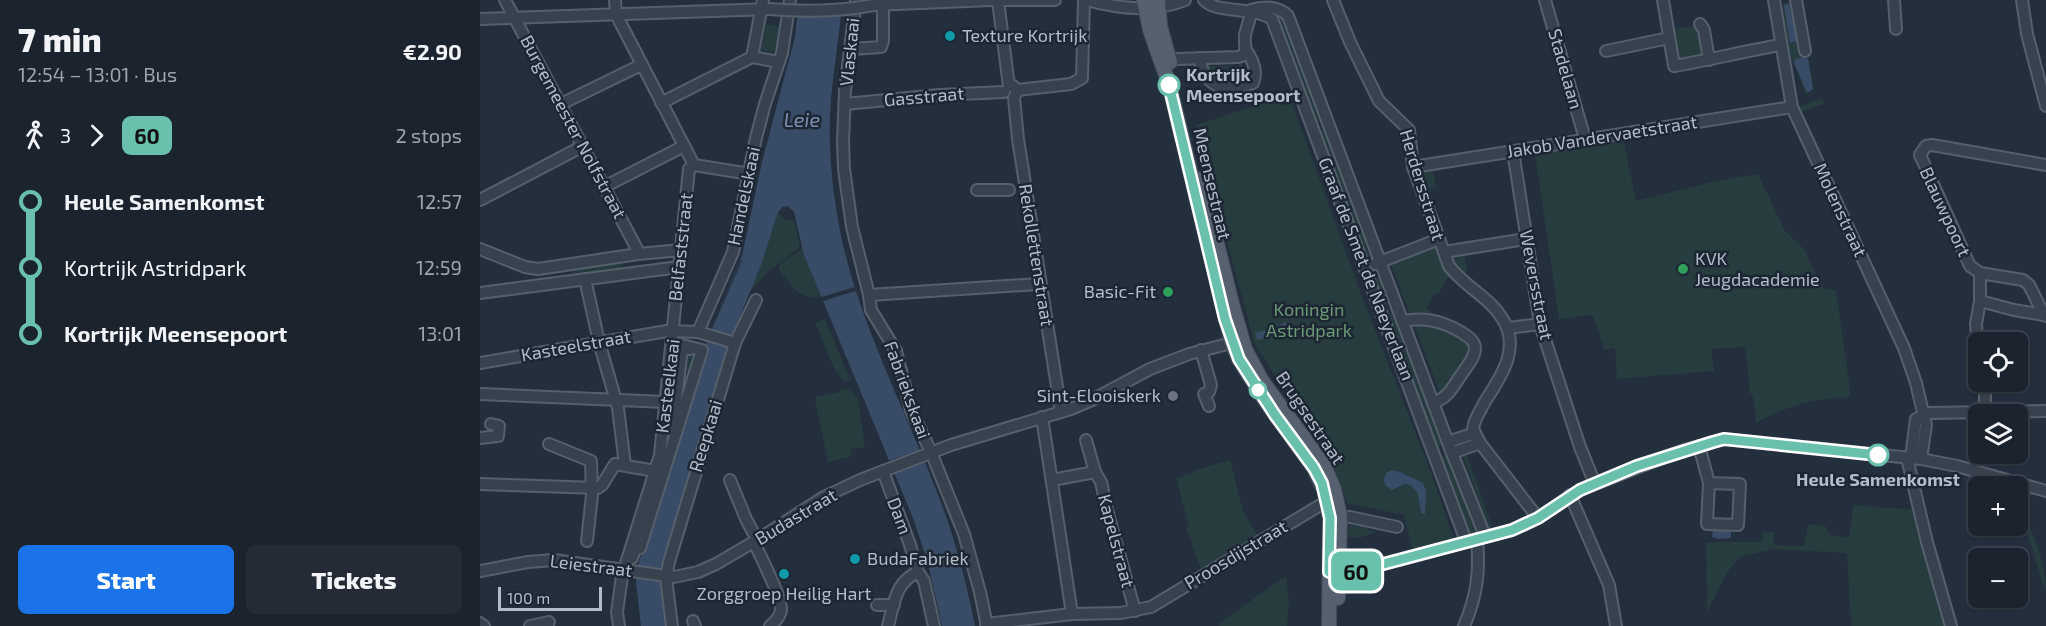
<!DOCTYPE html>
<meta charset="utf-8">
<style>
:root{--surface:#1b232e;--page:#242b36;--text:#f1f3f6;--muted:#a0a4aa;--line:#39404a;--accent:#1a73e8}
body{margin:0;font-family:"Exo 2",sans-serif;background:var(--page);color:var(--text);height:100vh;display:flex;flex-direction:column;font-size:22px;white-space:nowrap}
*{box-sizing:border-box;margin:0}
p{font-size:20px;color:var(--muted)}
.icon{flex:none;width:33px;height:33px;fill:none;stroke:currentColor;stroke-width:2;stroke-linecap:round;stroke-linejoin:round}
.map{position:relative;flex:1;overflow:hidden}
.details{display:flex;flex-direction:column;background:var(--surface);width:480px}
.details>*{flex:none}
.badge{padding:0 12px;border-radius:9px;font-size:21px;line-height:39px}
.tools{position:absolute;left:1488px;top:332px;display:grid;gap:12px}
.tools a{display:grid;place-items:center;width:60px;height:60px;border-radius:9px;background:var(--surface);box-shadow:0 2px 4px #0004,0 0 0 2px var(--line);font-size:30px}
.scale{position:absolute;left:18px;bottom:15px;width:104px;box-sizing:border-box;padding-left:6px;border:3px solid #b4bcc9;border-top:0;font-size:16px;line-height:21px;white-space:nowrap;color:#b4bcc9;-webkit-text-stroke:4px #1d2633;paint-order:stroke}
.map>.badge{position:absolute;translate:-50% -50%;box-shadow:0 0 0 3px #fff}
.legs{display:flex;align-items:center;gap:9px;height:66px;padding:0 18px;font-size:20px}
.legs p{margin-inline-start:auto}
.summary{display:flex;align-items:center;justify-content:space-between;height:102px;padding:0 18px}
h1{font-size:33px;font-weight:800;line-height:45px}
.primary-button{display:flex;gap:12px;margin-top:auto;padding:12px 18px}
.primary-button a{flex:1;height:69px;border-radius:9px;background:var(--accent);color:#fff;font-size:24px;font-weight:800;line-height:69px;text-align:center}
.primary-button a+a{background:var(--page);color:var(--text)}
ul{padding:0 18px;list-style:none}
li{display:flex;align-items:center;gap:21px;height:66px;font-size:22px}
li i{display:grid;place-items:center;width:9px;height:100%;margin:0 8px;background:currentColor}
li i::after{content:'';width:15px;height:15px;margin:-8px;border:4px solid;border-radius:50%;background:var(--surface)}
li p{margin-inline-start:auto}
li:first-child i{background:linear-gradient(#0000 50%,currentColor 0)}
li:last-child i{background:linear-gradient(currentColor 50%,#0000 0)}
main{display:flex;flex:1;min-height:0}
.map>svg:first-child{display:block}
.green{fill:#263c3f}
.water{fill:#394c67}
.pier{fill:#242f3e}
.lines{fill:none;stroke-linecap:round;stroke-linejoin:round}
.minor-casing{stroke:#565f6c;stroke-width:14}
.major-casing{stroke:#414a57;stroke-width:16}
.minor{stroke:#38414e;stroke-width:10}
.major{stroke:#56606e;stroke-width:14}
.minor-bridge-casing{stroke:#565f6c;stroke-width:14;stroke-linecap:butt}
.minor-bridge{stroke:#38414e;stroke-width:10}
.line-1-casing{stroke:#fff;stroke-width:14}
.line-1{stroke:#69c0ac;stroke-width:9}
.culture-dot{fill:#0f9aa8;stroke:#1d2633;stroke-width:2}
.stop-1-dot{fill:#fff;stroke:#69c0ac;stroke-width:3}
.leisure-dot{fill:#2e9e5b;stroke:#1d2633;stroke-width:2}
.worship-dot{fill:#6b7280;stroke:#1d2633;stroke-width:2}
.labels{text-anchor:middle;stroke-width:5;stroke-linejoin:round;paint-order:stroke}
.poi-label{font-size:18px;fill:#b4bcc9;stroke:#1d2633;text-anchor:start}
.street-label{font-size:18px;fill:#b4bcc9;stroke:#1d2633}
.stop-label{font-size:18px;font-weight:bold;fill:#b4bcc9;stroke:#1d2633;text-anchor:start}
.park-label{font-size:18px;fill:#6b9a76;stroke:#1d2633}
.water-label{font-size:20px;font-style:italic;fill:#7c92b1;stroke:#1d2633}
</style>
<main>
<section class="details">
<div class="summary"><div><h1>7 min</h1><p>12:54 – 13:01 · Bus</p></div><b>€2.90</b></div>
<div class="legs"><svg class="icon" aria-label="walk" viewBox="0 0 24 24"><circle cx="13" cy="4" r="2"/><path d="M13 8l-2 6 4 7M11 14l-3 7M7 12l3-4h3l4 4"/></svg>3<svg class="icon" aria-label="forward" viewBox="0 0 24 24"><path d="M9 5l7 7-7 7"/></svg><b class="badge" style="background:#69c0ac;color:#111">60</b><p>2 stops</p></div>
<ul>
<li><i style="color:#69c0ac"></i><b>Heule Samenkomst</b><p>12:57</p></li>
<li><i style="color:#69c0ac"></i><span>Kortrijk Astridpark</span><p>12:59</p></li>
<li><i style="color:#69c0ac"></i><b>Kortrijk Meensepoort</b><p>13:01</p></li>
</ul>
<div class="primary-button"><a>Start</a><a>Tickets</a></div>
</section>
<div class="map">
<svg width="1566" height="626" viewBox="0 0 1566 626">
<rect width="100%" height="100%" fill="#242f3e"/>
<g class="green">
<polygon points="1314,2 1321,45 1318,49 1318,52 1323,56 1328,56 1334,89 1326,94 1310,54 1302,6 1304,3"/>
<polygon points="803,17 842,121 836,123 797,20"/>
<polygon points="286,24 302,27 297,53 281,50"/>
<polygon points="1219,25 1223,57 1197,60 1193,29"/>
<polygon points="768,59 773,79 763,84 762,82 745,86 739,83 744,81 740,70 727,73 725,63 727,62 728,66 759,66 759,62 761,61 766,80 770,76 766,60"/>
<path d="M809,95L882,297L950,470L974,540L933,551L924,515L867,503C850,442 804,396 774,342L716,125Z"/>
<polygon points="1342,98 1344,104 1320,113 1319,107"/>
<polygon points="845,128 896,254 884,259 839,130"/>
<path d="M1144,142L1156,201L1225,184V183L1278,174L1305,231L1324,249L1343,288L1356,290L1371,397C1336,398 1306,406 1276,423L1273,394H1270L1265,347L1231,349L1234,371L1137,379L1135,348L1124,350L1113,315L1079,319L1055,154Z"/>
<polygon points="953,171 956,188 948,189 941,173"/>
<polygon points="298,212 305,220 314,220 320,247 286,274 270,292"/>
<polygon points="953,245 958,246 970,274 958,294 955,293 946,308 989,338 998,357 969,404 960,393 910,261"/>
<path d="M323,248L324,255L341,296C319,302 312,285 299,270V265Z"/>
<polygon points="985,256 987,272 984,275 972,259"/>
<polygon points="139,261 143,264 141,270 94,276 93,269"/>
<polygon points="898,269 912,299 901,303 890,274"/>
<polygon points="916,310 964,446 955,448 905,315"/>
<polygon points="345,319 370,380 365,382 354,368 335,323"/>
<polygon points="202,349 220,351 194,438"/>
<polygon points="369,388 378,398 385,447 371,449 372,456 348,462 335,400 337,397 359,392 360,390"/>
<polygon points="966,453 968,453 999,531 987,535 959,458"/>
<polygon points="986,453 1014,532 1011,533 982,454"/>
<polygon points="750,460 763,511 777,535 721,569 706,528 709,526 696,478 713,473 713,471"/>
<polygon points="1373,505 1437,510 1469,626 1371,626 1367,553 1292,549 1259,557 1246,574 1227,612 1226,542 1282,542 1283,531 1294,533 1293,545 1324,546 1328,524 1345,526 1351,535 1369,538"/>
<path d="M1538,522L1549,526C1557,544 1566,568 1566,587L1564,588L1547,531L1507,526L1538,525Z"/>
<polygon points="869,525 883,527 897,532 879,538 868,537"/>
<polygon points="806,576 809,601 807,626 739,626 739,623"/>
</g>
<g class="water">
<path d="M319,0H362C360,33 354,66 351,99C347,148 353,201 364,249C386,339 431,421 463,508C477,546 487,586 495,626H462L448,563L433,518L324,255L314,212L308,206L303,207L298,212L281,265L252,336L248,335L245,346L248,348L183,560L179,581L187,626H161L156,582L158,565L226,346L227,342H230L234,331L231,329L262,256L282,162L315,37Z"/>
<polygon points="1309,4 1317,41 1310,43 1304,5"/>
<polygon points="1325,57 1328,60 1333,89 1328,92 1326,91 1314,62 1316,59"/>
<polygon points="806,322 807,327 804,329 807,329 808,334 805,335 803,333 777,340 775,333 794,328"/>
<polygon points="912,470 920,472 943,483 946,491 945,514 941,513 938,494 931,485 924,484 912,490 905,485 904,479 906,473"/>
<polygon points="1233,529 1251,532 1251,538 1238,539 1232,537"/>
</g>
<g class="pier">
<polygon points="316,0 365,0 364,15 315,17"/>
<polygon points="261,260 262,261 232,329 231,329"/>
<polygon points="378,286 379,290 340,302 338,298"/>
<polygon points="442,449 447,461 412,474 408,461"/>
</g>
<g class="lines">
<defs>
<g id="minor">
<polyline points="25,0 157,249 158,254"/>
<polyline points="135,0 136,14 141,24 214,165"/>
<polyline points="376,0 365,91 363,142 364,169 372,227 389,295 391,310 416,351 431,410 451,452 484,534 500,592 507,626"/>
<path d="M607,0C639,9 673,13 705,0"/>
<path d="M724,0C737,14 772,6 792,19L986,541"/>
<path d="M853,0L870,42L899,101L929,130L933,167L969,266C984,286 1009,297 1022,318C1042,348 1020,378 1004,403C1000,412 994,419 993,429L1000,443L1058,518"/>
<polyline points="1065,0 1105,139"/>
<path d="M1183,0L1194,66C1230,60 1265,51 1301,45"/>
<polyline points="1294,0 1312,107 1424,348 1436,383 1446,425 1441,459"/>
<polyline points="1316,0 1325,51"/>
<polyline points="1414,0 1416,29"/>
<polyline points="1542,0 1547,34 1566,106"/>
<polyline points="518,1 529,86"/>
<polyline points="394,5 510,0 575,0"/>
<path d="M771,10C783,6 799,6 808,16L970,448L1005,536"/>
<polyline points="0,19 289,9"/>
<polyline points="1220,24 1224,30 1229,60"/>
<polyline points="371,49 401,47 403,41 403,4"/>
<polyline points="1126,51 1189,38"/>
<polyline points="272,57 283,0"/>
<path d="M720,58C721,74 731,87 748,88C756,89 766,85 773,83C778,71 773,60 766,50"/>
<path d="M689,61L697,59L758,57L764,55C767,48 764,42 765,35C767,26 770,20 771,11"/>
<polyline points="529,86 533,86 537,90 534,98 538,139 581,412"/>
<polyline points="537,90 591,84 602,78 604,0"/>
<polyline points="181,103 272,57 299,62"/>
<polyline points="81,104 161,65"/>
<polyline points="365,104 459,95 524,92"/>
<polyline points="1033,151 1060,324 1100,447 1115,484"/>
<polyline points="214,165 270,174"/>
<polyline points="1566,165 1452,145 1446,146 1440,155 1490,266 1500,273 1543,280 1549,285 1564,315 1566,316"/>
<polyline points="933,167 1312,107"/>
<polyline points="124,187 204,146"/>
<polyline points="497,190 529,190"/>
<polyline points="0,200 103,146"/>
<polyline points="0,249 45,267 58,269 158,254 201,250"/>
<polyline points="964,252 1046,239"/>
<polyline points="895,264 959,239"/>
<polyline points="1500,273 1500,301 1534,310 1564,315"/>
<polyline points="105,279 119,342 138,408 145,465"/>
<polyline points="0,293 199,267"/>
<polyline points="389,295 559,284"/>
<path d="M922,321C945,317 962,321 981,332C988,337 995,340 995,349C995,358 984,370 979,378C971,390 967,398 953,403"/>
<polyline points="1028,328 1060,324"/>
<polyline points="218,332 253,252 276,138 285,104 302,53 310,0"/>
<polyline points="721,350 731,385 729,392 724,394 729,406"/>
<polyline points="1498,350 1496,324 1500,301"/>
<polyline points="0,363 187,331 218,332 255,343"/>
<polyline points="1505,381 1505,413"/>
<polyline points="0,394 186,402"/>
<polyline points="562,417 592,614"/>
<polyline points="193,426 202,348 210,349"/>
<polyline points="0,438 18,436 19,426 11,424"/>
<polyline points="968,442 995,433"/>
<polyline points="69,444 111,461 112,495 107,541"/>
<polyline points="1219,446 1229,483 1227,524 1258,525 1260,484 1229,483"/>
<polyline points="972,453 1000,443"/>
<polyline points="1427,458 1447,542 1471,626"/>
<polyline points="1431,458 1436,419 1449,413 1566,411"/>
<polyline points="403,471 430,545 438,572 444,581 454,626"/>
<polyline points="615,472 621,482 627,510 655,611"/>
<polyline points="250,480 266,519 277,540"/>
<polyline points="572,480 615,472 606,440"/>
<polyline points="0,484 118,488 122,485 135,464 175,471"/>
<polyline points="1090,495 1129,585 1136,626"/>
<polyline points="854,517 870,517 917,527"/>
<path d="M274,542C280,556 302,597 301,610C300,617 295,622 290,626"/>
<polyline points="152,558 155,549 160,548 222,350 194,343"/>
<polyline points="0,571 48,562 74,560 194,577 218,572 236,564 277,540 344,497 380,480 471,445 591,409 612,400 670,369 709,354 759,341"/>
<polyline points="852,571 873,571 892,567 1032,530 1058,518 1100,490 1198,452 1244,439 1441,459 1477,466 1566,491"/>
<polyline points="397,605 414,605"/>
<polyline points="213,621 215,626"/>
<polyline points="0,623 4,626"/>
<polyline points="506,624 592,614 641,613 671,607 842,504 854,502"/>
<polyline points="50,626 69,622"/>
<polyline points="139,626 137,612 142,576 180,455 209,169 214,165"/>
<polyline points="192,626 186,578 189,562 255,343 276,300"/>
<path d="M408,626C414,604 415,582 438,572"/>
<path d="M984,626C997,596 1000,571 997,539"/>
</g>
<g id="major">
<polyline points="664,0 670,30 689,84 752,343 759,359 782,396 834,468 845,492 850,518 849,626"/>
<polyline points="678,0 680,26 690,62"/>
<polyline points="721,179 752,304 765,349 782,381 843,464 854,489 860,516 858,598"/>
</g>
</defs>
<use href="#minor" class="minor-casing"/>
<use href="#major" class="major-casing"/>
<use href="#minor" class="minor"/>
<use href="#major" class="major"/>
<defs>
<path id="minor-bridge" d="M289,9C322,12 361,11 394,5"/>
</defs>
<use href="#minor-bridge" class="minor-bridge-casing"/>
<use href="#minor-bridge" class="minor-bridge"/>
</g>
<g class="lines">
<defs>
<polyline id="line-1" points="689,85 745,319 759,359 795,415 834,468 842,483 850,518 849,572 873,571 892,567 1032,530 1058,518 1100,490 1157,466 1233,442 1244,439 1398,455"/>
</defs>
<use href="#line-1" class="line-1-casing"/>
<use href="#line-1" class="line-1"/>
</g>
<g class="culture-dot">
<circle cx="470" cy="36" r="6"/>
<circle cx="375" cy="559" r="6"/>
<circle cx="304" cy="574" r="6"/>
</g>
<g class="stop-1-dot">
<circle cx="689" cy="85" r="10"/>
<circle cx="778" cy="390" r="8"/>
<circle cx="1398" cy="455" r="10"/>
</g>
<g class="leisure-dot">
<circle cx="1203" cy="269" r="6"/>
<circle cx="688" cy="292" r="6"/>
</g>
<circle class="worship-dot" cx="693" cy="396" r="6"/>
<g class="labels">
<g class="poi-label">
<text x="482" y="42">Texture Kortrijk</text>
<text x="1215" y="265">KVK<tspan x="1215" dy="21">Jeugdacademie</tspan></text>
<text x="676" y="298" text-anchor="end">Basic-Fit</text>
<text x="681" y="402" text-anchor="end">Sint-Elooiskerk</text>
<text x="387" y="565">BudaFabriek</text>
<text x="304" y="600" text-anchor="middle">Zorggroep Heilig Hart</text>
</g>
<g class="street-label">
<text transform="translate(370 52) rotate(-84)" y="6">Vlaskaai</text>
<text transform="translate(1085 69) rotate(74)" y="6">Stadelaan</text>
<text transform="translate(444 97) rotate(-5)" y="6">Gasstraat</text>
<text transform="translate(93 127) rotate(62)" y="6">Burgemeester Nolfstraat</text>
<text transform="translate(1122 137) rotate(-9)" y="6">Jakob Vandervaetstraat</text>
<text transform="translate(732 184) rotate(77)" y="6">Meensestraat</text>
<text transform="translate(942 185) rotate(73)" y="6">Herdersstraat</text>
<text transform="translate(264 196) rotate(-78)" y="6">Handelskaai</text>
<text transform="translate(1360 210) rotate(65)" y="6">Molenstraat</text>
<text transform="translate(1465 212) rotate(65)" y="6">Blauwpoort</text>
<text transform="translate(201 247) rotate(-84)" y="6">Belfaststraat</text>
<text transform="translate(556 255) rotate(81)" y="6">Rekollettenstraat</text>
<text transform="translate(886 269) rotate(69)" y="6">Graaf de Smet de Naeyerlaan</text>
<text transform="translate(1056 285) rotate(79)" y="6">Weversstraat</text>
<text transform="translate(96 346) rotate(-10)" y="6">Kasteelstraat</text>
<text transform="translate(188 386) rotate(-83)" y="6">Kasteelkaai</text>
<text transform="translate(427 390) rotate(70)" y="6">Fabriekskaai</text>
<text transform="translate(830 418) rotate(56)" y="6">Brugsestraat</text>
<text transform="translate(226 436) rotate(-73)" y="6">Reepkaai</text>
<text transform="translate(419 516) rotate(69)" y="6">Dam</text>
<text transform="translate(316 517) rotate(-31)" y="6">Budastraat</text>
<text transform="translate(636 541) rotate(75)" y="6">Kapelstraat</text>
<text transform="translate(756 555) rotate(-31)" y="6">Proosdijstraat</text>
<text transform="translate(111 566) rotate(7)" y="6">Leiestraat</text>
</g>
<g class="stop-label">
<text x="706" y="81">Kortrijk<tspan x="706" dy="21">Meensepoort</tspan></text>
<text x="1398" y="486" text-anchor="middle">Heule Samenkomst</text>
</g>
<g class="park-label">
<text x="829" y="316">Koningin<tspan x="829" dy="21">Astridpark</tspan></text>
</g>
<g class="water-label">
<text x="322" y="127">Leie</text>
</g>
</g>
</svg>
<div class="tools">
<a><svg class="icon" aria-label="locate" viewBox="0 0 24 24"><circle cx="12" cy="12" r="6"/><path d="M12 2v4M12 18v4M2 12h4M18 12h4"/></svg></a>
<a><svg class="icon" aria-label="layers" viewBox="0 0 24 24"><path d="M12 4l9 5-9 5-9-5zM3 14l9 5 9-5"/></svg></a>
<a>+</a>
<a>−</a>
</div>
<div class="scale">100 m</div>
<b class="badge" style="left:876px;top:571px;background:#69c0ac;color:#111">60</b>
</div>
</main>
